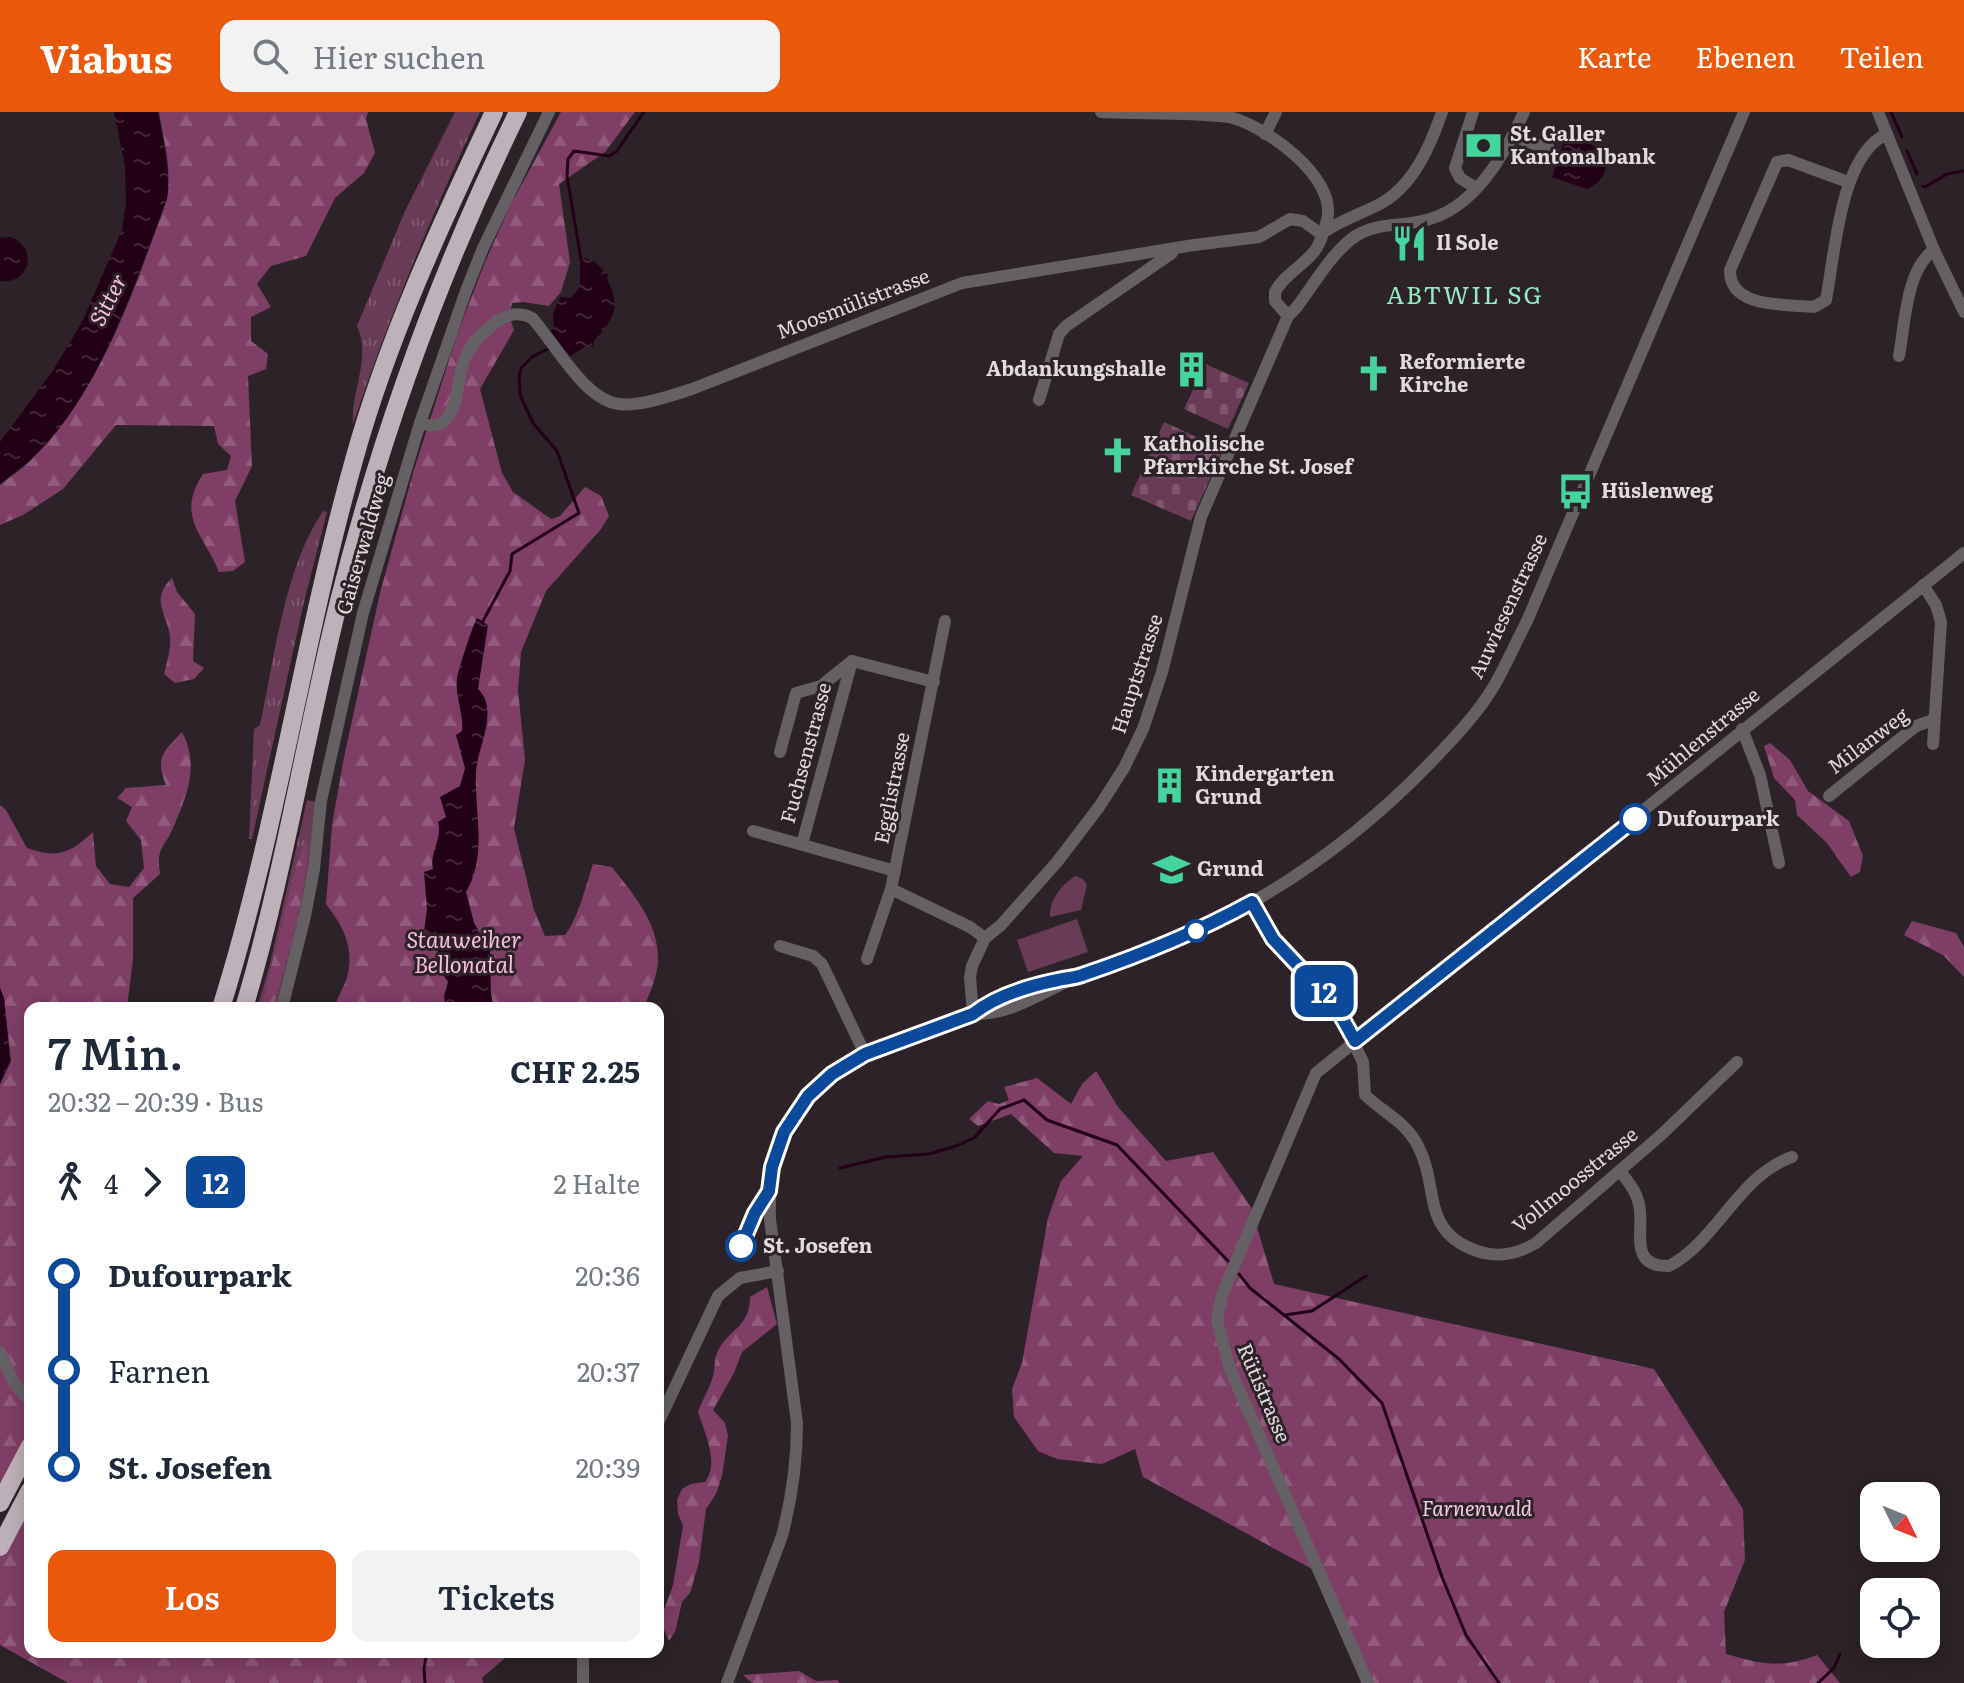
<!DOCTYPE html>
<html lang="de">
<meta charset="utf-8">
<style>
:root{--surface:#fff;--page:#f2f2f3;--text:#1f2937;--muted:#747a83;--accent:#ea580c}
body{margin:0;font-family:Literata,serif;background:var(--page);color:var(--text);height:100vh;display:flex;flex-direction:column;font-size:30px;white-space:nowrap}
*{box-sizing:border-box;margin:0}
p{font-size:26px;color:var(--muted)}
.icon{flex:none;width:44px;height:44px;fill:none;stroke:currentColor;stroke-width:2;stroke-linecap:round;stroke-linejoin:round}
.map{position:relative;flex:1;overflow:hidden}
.details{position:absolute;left:24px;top:890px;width:640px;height:656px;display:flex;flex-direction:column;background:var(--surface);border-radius:16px;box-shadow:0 4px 20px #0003}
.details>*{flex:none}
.badge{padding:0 16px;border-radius:12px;font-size:28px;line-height:52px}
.needle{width:52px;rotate:133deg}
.tools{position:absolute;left:1860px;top:1370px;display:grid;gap:16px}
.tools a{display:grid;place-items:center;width:80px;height:80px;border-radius:16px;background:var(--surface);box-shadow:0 4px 20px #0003;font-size:40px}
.map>.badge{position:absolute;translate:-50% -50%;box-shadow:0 0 0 4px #fff}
.legs{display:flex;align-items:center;gap:12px;height:88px;padding:0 24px;font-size:26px}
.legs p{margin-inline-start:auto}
.head{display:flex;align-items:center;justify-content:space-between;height:136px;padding:0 24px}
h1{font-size:44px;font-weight:600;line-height:60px}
.cta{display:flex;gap:16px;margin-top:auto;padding:16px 24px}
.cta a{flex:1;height:92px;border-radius:16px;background:var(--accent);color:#fff;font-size:32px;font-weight:600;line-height:92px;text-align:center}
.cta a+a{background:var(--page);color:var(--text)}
ul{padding:0 24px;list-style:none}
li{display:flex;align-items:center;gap:28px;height:96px;font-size:30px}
li i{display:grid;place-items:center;width:12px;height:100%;margin:0 10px;background:currentColor}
li i::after{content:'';width:20px;height:20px;margin:-10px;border:6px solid;border-radius:50%;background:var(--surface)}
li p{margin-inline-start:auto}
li:first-child i{background:linear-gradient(#0000 50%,currentColor 0)}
li:last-child i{background:linear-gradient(currentColor 50%,#0000 0)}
header{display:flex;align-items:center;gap:48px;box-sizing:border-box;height:112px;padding:0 40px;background:var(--accent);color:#fff}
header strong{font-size:38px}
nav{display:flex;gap:44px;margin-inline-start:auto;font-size:28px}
.search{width:560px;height:72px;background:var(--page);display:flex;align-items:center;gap:20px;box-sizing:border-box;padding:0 28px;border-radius:16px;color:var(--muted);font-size:30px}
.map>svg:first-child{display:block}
.grass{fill:url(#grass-tufts)}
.forest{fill:url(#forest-firs)}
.cemetery{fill:url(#cemetery-stones)}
.park{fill:#6a3b57}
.water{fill:url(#water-ripples)}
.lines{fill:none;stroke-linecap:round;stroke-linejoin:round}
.stream{stroke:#220016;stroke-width:3}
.minor{stroke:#656063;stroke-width:12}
.highway{stroke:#bfb1b9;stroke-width:18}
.line-1-casing{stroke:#fff;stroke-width:18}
.line-1{stroke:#0d499a;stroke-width:12}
.stop-1-dot{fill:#fff;stroke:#0d499a;stroke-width:4}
.labels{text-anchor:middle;stroke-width:6;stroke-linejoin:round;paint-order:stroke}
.poi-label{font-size:20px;font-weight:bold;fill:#e1dade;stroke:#2c2227;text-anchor:start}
.street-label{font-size:20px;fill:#e1dade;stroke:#2c2227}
.stop-label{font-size:20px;font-weight:bold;fill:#e1dade;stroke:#2c2227;text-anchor:start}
.park-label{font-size:20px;font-style:italic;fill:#f6cfe5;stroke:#2c2227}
.water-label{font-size:22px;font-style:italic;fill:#fabfe0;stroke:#2c2227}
.quarter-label{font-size:24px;letter-spacing:2px;fill:#95ebc4;stroke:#2c2227}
</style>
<header>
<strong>Viabus</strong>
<div class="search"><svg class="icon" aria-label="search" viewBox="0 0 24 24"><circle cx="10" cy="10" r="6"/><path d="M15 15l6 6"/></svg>Hier suchen</div>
<nav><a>Karte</a><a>Ebenen</a><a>Teilen</a></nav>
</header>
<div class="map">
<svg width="1964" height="1571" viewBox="0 0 1964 1571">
<defs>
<pattern id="grass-tufts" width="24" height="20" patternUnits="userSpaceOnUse" patternTransform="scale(2)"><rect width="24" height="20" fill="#6a3b57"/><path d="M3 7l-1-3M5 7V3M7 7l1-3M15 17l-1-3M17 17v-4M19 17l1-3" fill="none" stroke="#7f576f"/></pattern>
<pattern id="forest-firs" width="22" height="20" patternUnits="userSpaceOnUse" patternTransform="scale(2)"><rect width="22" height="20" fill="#7f3e66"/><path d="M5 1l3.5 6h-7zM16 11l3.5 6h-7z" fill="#91597b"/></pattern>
<pattern id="cemetery-stones" width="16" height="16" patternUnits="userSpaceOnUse" patternTransform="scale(2)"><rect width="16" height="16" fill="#6a3b57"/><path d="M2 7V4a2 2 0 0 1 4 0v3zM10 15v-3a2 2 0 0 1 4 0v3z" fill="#7f576f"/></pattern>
<pattern id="water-ripples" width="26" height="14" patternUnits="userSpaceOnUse" patternTransform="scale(2)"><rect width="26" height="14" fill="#220016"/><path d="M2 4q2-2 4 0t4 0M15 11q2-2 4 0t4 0" fill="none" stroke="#422537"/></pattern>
</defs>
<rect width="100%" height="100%" fill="#2c2227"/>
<g class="grass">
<path d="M455,0H480C432,102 389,205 353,312C350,281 372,246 357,214L405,99Z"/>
<path d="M323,399L327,400L303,494L252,727H249L254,617L260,613C275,544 284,457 323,399Z"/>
<polygon points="307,688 316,690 311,755 278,896 257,896 270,852"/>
</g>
<g class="forest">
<path d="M159,0H368L366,7L375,41L364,61L335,86L306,144L271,154L257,172L271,195L251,205V229L268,242L266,257L248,264L252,354L235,389L245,450L233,459L219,460C204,422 175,405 203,362L227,358L231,344L218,332L214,314L116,313L63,377L23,403L0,413V373C11,364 24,356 33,346C103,275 134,178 167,87C172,56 164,30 159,0Z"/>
<path d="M561,0H635L605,40L559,72L570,150L561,180L549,194L523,190L512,191L510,206L514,218L480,277L502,361L513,380L551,407L560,404L585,375L601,384L609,404L601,417L546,479L521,540L518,578L525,648L514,716L534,798L545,824L565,823C578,807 586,773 593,752L612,755C633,782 659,811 658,848C658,864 649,882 644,896H335C337,883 344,877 347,865C355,836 343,814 326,792L332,713L344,645L380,481L413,361L457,223L485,150L510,94Z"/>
<path d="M172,466L177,480L195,502L193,549L204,556L194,567L175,571L164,562C167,550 171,537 170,524C166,498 150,488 172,466Z"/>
<path d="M182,620C200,654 187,683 173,716C164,737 156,735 160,762L133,786V847L127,896H30V1323L0,1380V973L11,949L4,886L0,875V693L6,698L27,736C58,747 70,741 93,720L96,754L110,772L129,775L144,756L141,728L126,709L132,695L117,686L126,676L166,673C155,645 163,640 182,620Z"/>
<polygon points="1770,631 1790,648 1808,679 1849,709 1863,744 1860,760 1851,765 1827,731 1797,703 1795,688 1774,666 1764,634"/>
<path d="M305,730L308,732C306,787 288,843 273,896H261L296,754Z"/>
<polygon points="1912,809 1956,821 1964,835 1964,865 1943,843 1904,823"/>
<path d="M1096,959L1118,995L1166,1049L1213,1040L1251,1095L1274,1172L1654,1257L1743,1397L1745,1448L1724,1500L1726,1542C1762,1552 1780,1557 1817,1543L1840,1571H1368L1312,1457L1143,1365L1135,1337L1102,1352L1057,1347L1038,1339L1014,1305L1012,1277L1022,1251L1048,1106L1061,1069L1083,1044L1054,1041L1011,1002L978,1014L969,1007L988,989L999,992L1009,988L1004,975L1037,966L1071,992L1082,972Z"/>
<path d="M767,1175L777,1212L742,1240L734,1261L713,1298L725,1311L728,1324L722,1364L716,1382L706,1397L699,1450L690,1481L682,1490L675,1520L669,1529L660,1509L673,1473L683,1414L678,1402L677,1388L682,1377L691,1372L705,1370C720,1352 704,1319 698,1300C702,1288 710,1276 713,1264C715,1258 714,1251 716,1244C725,1217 750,1218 750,1185Z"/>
<polygon points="30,1388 30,1540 512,1540 482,1566 483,1571 68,1571 0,1533 0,1445"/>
<polygon points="799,1559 816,1569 837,1568 840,1571 752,1571 743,1563"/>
</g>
<g class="cemetery">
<polygon points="1205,252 1249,271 1228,317 1184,297"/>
<polygon points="1164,310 1223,337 1191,409 1131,383"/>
</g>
<g class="park">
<path d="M1076,764L1083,767L1087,773L1081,798L1050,805C1049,789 1061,772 1076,764Z"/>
<polygon points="1077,807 1088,840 1028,860 1017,828"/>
</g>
<g class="water">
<path d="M114,0H158C163,30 171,56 167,87C135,171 98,288 29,349C20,357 9,364 0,372V330L52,260L82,210L122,118L126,90L125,54Z"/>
<path d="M1572,25L1607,39C1608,57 1604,69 1587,77L1552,65L1565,27Z"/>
<path d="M10,125C39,135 30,173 0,169V126Z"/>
<path d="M580,144L595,150L608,163L607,166C621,197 615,205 594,229L593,235H585L570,244L550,219L554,217L553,202L560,185L571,186L580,175Z"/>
<path d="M477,506L488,513L478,577C500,598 477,636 476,660C474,699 488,743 466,780L474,811L490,837L491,883L494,896H446L444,884L448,870L441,859L437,834L426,826L428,822L424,819L427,797L424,760L433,757C429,740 443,727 438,710L446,705L440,685L460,674L465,656L456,623L462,619C464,603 455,584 457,567C457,561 474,510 477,506Z"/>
<polygon points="0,877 4,886 10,949 0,971"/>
</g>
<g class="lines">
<g class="stream">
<polyline points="1891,0 1902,25"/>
<polyline points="1907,39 1917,62"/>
<polyline points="1923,74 1925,75 1947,62 1963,59"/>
<polyline points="581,148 567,64 568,47 574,39 609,44 616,40 644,0"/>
<polyline points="483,509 510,459 512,442 579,401 557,339 533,311 520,283 519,263 522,255 532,245 552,235"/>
<polyline points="840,1056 886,1045 929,1042 956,1034 974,1026 1000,997 1024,988 1047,1008 1117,1033 1228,1149"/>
<polyline points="1239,1162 1250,1176 1339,1247 1382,1291 1442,1465 1466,1523 1499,1571"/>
<polyline points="1285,1203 1312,1199 1366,1164"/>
<polyline points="1871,1517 1874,1514"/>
<polyline points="425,1571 424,1556 427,1540"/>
<polyline points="1818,1571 1834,1556 1840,1542"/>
</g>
<g class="minor">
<path d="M1101,0C1142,2 1188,0 1229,5C1264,13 1338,65 1327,108C1325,117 1319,135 1313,141C1301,155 1283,164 1275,180V189L1288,204"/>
<polyline points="1473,0 1455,56 1460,66 1476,76"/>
<polyline points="1878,0 1934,138 1964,200"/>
<polyline points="1265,22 1276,0"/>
<polyline points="1513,24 1534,32 1548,34"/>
<path d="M1848,70L1788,48L1777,50L1730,158C1729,197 1787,192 1814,195L1826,188C1835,142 1840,42 1887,22"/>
<path d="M1899,244C1905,212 1906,157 1934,138"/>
<polyline points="1039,288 1059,222 1066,214 1172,141 1172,137"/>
<path d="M420,311C428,313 435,316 443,310C460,297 457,264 465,246C472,230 484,219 498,209C510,201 520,200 532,206C555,231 584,288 619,292C639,295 673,283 692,277L962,171L1194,133L1259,125L1290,107L1303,109L1321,122C1339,109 1358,103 1378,93C1413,75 1430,35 1442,0"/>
<polyline points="1923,473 1936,493 1941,510 1933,632"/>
<polyline points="852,549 934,570"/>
<polyline points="1742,617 1760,663 1779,751"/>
<polyline points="780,640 796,581 821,574 852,549"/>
<polyline points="1829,684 1916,614 1933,608"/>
<polyline points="753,719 895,759"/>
<polyline points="802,732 852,549"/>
<polyline points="891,777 970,815 985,826"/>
<path d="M1252,790L1273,827L1335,893L1363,950L1365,983C1384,1001 1406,1010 1418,1034C1440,1076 1420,1119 1477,1139C1497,1146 1518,1142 1536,1131L1661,1023L1737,950"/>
<polyline points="780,834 813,844 822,852 865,942"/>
<polyline points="867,847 891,777 945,509"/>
<polyline points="282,896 305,804 314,757 321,689 363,501 420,311 466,179 483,136 549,0"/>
<path d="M973,902L970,865L972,854L985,826L1001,813L1057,750L1099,695L1124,656L1143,617L1162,560L1201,405L1288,204L1296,196C1313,174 1336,133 1361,121C1380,111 1401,114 1422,109C1473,99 1504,44 1524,0"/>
<path d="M973,902C999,881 1036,869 1070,866"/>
<path d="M1620,1059C1628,1070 1636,1078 1639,1092C1645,1118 1627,1155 1669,1154C1717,1129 1739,1063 1792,1045"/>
<polyline points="0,1240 14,1271 30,1289"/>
<polyline points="658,1311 718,1184 740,1166 778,1159"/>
<polyline points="583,1571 583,1540"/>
<path d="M727,1571L782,1424C792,1386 797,1350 797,1311L770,1107C766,967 860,939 973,902C1014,903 1044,878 1080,864C1119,848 1160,836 1199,818C1288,776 1365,719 1433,648C1455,625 1478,601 1494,574C1506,553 1516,530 1527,509L1744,0"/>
<polyline points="1368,1571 1230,1257 1217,1208 1222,1183 1316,961 1964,441"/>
</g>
<g class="highway">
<path d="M221,896C277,718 303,529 354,348C387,228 441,112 494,0"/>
<path d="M244,896C284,762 305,624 339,489C382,319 441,157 518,0"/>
<polyline points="0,1391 30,1334"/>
<polyline points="0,1435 30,1378"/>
</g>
</g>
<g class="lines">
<defs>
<path id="line-1" d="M741,1134L755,1101L769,1079L772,1055L784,1020L808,984L832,962L865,942L973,902C997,883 1028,874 1058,868C1066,866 1074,866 1082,863C1141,843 1198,820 1252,790L1273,827L1335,893L1355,929L1635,707"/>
</defs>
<use href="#line-1" class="line-1-casing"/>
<use href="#line-1" class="line-1"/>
</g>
<defs>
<symbol id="bank-bare" viewBox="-9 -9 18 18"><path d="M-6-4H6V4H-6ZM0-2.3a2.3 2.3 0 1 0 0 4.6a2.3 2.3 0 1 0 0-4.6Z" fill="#46d49e" stroke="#2c2227" stroke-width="2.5" paint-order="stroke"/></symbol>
<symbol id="restaurant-bare" viewBox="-9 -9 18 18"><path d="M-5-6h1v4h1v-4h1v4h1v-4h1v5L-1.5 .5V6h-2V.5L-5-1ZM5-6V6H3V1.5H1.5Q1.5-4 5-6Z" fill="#46d49e" stroke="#2c2227" stroke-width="2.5" paint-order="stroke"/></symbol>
<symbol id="building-bare" viewBox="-9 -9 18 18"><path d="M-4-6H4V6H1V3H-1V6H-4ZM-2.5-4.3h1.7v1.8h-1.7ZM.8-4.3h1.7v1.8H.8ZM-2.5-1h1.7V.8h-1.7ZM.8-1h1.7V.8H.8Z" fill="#46d49e" stroke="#2c2227" stroke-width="2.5" paint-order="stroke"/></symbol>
<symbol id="church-bare" viewBox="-9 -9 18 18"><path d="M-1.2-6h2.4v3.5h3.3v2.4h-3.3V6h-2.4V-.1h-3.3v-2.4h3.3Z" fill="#46d49e" stroke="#2c2227" stroke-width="2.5" paint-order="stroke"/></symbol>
<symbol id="bus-bare" viewBox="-9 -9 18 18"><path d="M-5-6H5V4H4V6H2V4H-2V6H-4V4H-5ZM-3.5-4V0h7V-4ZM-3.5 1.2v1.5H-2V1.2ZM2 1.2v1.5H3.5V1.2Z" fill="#46d49e" stroke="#2c2227" stroke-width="2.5" paint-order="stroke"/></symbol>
<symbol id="school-bare" viewBox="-9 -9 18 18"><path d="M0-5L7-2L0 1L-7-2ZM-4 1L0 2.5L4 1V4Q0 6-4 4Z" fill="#46d49e" stroke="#2c2227" stroke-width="2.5" paint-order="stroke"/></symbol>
</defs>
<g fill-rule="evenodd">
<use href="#bank-bare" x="1458" y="8" width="51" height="51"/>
<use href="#restaurant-bare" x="1384" y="106" width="51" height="51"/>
<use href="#building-bare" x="1166" y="232" width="51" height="51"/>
<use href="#church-bare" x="1348" y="236" width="51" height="51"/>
<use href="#church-bare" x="1092" y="318" width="51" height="51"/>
<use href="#bus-bare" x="1550" y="354" width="51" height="51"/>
<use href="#building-bare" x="1144" y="648" width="51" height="51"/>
<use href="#school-bare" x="1146" y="732" width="51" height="51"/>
</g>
<g class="stop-1-dot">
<circle cx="1635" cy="707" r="14"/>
<circle cx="1196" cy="819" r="10"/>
<circle cx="741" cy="1134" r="14"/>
</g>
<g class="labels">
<g class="poi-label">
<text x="1510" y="29">St. Galler<tspan x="1510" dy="23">Kantonalbank</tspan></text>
<text x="1436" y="138">Il Sole</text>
<text x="1399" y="257">Reformierte<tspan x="1399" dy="23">Kirche</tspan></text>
<text x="1166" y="264" text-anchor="end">Abdankungshalle</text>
<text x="1143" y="339">Katholische<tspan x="1143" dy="23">Pfarrkirche St. Josef</tspan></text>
<text x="1601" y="386">Hüslenweg</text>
<text x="1195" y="669">Kindergarten<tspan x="1195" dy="23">Grund</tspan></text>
<text x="1197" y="764">Grund</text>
</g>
<g class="street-label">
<text transform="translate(853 192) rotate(-21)" y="7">Moosmülistrasse</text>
<text transform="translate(363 432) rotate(-74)" y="7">Gaiserwaldweg</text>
<text transform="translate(1508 494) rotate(-65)" y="7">Auwiesenstrasse</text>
<text transform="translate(1137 562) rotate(-72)" y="7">Hauptstrasse</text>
<text transform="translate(1703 625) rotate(-40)" y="7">Mühlenstrasse</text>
<text transform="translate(1868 629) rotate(-37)" y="7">Milanweg</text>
<text transform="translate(806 641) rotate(-75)" y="7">Fuchsenstrasse</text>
<text transform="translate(892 676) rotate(-79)" y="7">Egglistrasse</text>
<text transform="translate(1575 1068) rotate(-39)" y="7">Vollmoosstrasse</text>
<text transform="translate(1264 1281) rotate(67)" y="7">Rütistrasse</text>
</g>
<g class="stop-label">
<text x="1657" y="714">Dufourpark</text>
<text x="763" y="1141">St. Josefen</text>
</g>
<g class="park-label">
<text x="1477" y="1404">Farnenwald</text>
</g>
<g class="water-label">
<text transform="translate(108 188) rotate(-63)" y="8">Sitter</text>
<text x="464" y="836">Stauweiher<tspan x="464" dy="25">Bellonatal</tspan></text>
</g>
<g class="quarter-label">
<text x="1465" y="192">ABTWIL SG</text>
</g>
</g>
</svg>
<div class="tools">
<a><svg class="needle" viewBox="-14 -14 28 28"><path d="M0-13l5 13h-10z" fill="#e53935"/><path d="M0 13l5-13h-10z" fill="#747a83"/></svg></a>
<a><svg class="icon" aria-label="locate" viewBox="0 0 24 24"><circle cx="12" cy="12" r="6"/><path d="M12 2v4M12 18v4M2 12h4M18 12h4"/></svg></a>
</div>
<b class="badge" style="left:1324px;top:879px;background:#0d499a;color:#fff">12</b>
<section class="details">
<div class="head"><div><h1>7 Min.</h1><p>20:32 – 20:39 · Bus</p></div><b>CHF 2.25</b></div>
<div class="legs"><svg class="icon" aria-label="walk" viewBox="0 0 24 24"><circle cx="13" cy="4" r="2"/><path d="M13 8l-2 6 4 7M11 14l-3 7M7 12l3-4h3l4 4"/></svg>4<svg class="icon" aria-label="forward" viewBox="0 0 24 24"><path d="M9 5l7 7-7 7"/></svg><b class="badge" style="background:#0d499a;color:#fff">12</b><p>2 Halte</p></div>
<ul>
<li><i style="color:#0d499a"></i><b>Dufourpark</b><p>20:36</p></li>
<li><i style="color:#0d499a"></i><span>Farnen</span><p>20:37</p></li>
<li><i style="color:#0d499a"></i><b>St. Josefen</b><p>20:39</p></li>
</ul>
<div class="cta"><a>Los</a><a>Tickets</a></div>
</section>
</div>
